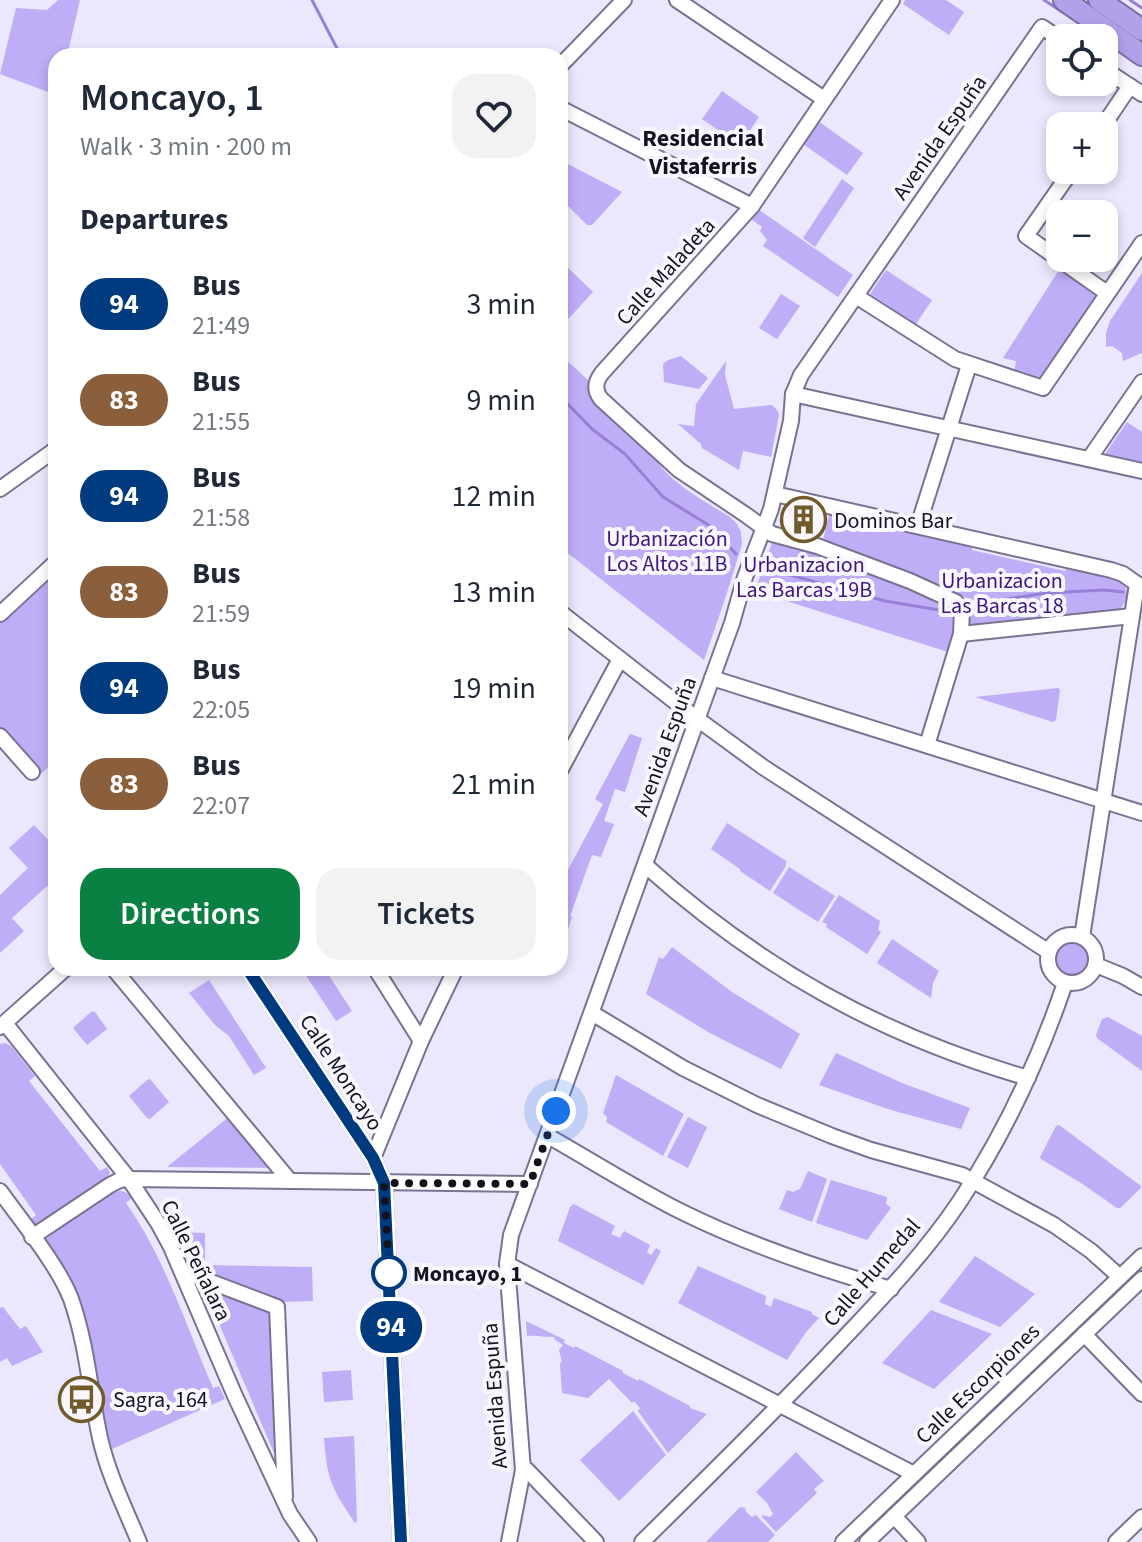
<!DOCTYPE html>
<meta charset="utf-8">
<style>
:root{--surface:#fff;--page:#f2f2f3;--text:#1f2937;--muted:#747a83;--accent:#0b8043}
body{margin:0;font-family:"Source Sans 3",sans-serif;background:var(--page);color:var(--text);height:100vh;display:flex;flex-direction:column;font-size:30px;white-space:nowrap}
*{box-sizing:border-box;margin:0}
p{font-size:26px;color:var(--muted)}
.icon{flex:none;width:44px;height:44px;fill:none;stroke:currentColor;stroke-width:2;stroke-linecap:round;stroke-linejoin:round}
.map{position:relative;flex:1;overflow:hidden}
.panel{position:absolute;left:48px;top:48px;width:520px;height:928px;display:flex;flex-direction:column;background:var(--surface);border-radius:24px;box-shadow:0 4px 12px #0003}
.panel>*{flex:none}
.badge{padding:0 16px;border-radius:26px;font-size:28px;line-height:52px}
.controls{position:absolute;left:1046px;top:24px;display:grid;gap:16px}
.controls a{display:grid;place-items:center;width:72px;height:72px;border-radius:16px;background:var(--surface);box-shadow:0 4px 12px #0003;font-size:40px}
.you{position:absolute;width:40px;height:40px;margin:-20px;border:6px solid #fff;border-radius:50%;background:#1a73e8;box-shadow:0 0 0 12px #1a73e833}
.map>.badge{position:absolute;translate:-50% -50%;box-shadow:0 0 0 4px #fff}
h2{padding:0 32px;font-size:30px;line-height:72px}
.round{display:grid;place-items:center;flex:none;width:84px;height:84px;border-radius:24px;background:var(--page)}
.headline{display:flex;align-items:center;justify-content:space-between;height:136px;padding:0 32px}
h1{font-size:38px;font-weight:600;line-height:60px}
.primary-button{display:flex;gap:16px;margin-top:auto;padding:16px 32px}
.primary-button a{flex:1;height:92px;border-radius:24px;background:var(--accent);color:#fff;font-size:32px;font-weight:600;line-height:92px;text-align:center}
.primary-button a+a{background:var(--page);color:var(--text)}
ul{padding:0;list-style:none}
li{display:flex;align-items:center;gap:24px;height:96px;padding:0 32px}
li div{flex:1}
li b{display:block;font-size:30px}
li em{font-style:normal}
li .badge{min-width:88px;font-weight:700;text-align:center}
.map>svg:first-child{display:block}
.green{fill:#bfadf7}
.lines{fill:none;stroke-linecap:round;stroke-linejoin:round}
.stream{stroke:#9880d7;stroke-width:3}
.minor-casing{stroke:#797391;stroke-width:18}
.highway-casing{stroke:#7b6ea3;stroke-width:24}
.minor{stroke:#fff;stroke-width:14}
.highway{stroke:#b2a0ea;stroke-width:20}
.line-casing{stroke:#fff;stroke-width:18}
.line{stroke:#003b80;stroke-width:12}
.walk{stroke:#15121e;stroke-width:8;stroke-dasharray:0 14.4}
.stop-dot{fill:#fff;stroke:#003b80;stroke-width:4}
.labels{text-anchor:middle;stroke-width:8;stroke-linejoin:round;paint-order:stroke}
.street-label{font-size:22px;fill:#15121e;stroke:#f8f7fe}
.poi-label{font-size:22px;fill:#15121e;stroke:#f8f7fe;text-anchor:start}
.park-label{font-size:22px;fill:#40157d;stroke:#f8f7fe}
.stop-label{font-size:22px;font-weight:bold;fill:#15121e;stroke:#f8f7fe;text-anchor:start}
.neighbourhood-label{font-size:24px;font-weight:bold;fill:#15121e;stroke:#f8f7fe}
</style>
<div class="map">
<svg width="1142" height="1542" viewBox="0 0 1142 1542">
<rect width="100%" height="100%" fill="#ebe7fc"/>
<g class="green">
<polygon points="58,0 80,0 67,56 56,56 56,95 0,74 16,8 47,10"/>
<polygon points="905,0 946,0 964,12 949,35 903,4"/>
<polygon points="722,91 759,117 740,145 702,119"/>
<polygon points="818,121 863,153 847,175 803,144"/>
<polygon points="560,160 622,192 592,225 587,225 560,198"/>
<polygon points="842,179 854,188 815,247 803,238"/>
<polygon points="759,210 853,275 838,297 763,246 767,240 760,231 762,227 752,220"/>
<polygon points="560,260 593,292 560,328"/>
<polygon points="886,270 932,300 916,324 870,294"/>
<polygon points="1059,270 1065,274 1069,272 1099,295 1042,381 1014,373 1016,361 1003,358"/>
<polygon points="1142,273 1142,353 1123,361 1122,353 1112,346 1106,347 1106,333 1110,321"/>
<polygon points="781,294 800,306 777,339 759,328"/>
<path d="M560,354L589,381L588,390L591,400L656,459C669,483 708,503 730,517L737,524L741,532L742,544L726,596L704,660L560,547Z"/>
<polygon points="681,356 708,378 699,389 664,382 663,364 668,360"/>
<polygon points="726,361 725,375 734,409 772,405 778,411 779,415 771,457 743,451 739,470 702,448 701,444 678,424 694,426 696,404"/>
<polygon points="1127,422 1142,432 1142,466 1103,457"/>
<path d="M830,512L972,545V550L1065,571L1068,566L1122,580C1131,592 1127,603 1117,612L969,630L970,604L965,597L911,573L823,540Z"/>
<polygon points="777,542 798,545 956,605 956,630 948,652 755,591 772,543"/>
<polygon points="56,572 56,760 41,774 0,729 0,623"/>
<polygon points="1058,688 1060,690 1056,720 1053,722 975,697"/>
<polygon points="630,734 642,738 625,792 615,789 604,821 614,824 601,857 592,855 570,916 572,917 562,948 566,950 560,967 560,885 603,804 595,799"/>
<polygon points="727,823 786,861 786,866 770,891 740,871 740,869 711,849"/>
<polygon points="34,825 56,848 56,895 47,886 12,918 24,931 0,953 0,895 28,868 9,848"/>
<polygon points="789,867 835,896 818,922 773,893"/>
<polygon points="839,895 880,921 878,930 881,932 867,954 826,927 827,924 822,922"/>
<polygon points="892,939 939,971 933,983 931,998 877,963"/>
<circle cx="1072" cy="959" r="16"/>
<polygon points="672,947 732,992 800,1034 781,1069 708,1032 646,994 659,957 663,959"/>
<polygon points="301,968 324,968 352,1011 336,1021"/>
<polygon points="209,980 266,1068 254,1075 229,1036 215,1025 189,993"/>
<polygon points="92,1011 95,1012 107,1029 87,1045 73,1028"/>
<polygon points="1108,1017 1142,1036 1142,1071 1097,1038 1096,1035 1102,1019"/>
<polygon points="5,1043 11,1046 35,1076 29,1081 100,1171 107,1167 110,1173 108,1177 37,1224 34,1224 30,1220 36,1215 0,1164 0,1044"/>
<polygon points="836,1053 902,1083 970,1108 961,1129 891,1110 819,1085"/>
<polygon points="616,1075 684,1114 663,1156 606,1122 607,1117 603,1113"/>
<polygon points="150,1079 169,1102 150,1119 147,1118 129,1096 147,1080"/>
<polygon points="230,1116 273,1168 167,1167"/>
<polygon points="688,1117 707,1127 688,1168 667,1157"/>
<polygon points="1059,1125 1141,1186 1141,1188 1120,1208 1117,1208 1081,1183 1041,1159 1040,1157 1056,1126"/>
<polygon points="808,1171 827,1179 812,1222 779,1209 787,1190 793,1192 800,1189"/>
<polygon points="831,1180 887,1197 886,1204 891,1208 867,1240 816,1223"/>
<path d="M121,1191L125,1192L132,1198L126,1203C164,1256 187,1328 213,1388L219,1386L225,1399L112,1449C98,1395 96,1336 73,1284C66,1269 55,1256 45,1242V1239L113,1192Z"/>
<polygon points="574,1204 615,1226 611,1234 620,1238 624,1231 650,1245 647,1252 651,1255 656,1248 661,1251 643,1285 558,1241 570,1207"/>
<polygon points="181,1232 205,1233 205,1265 312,1267 313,1301 282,1302 197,1269"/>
<polygon points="975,1256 1035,1294 1000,1327 939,1302"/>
<polygon points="698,1266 766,1296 765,1304 771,1307 774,1298 812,1312 812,1314 819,1318 807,1331 787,1360 678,1303"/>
<polygon points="203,1286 271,1312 277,1460"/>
<polygon points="3,1307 20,1329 26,1326 43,1352 12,1366 7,1358 0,1362 0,1308"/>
<polygon points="931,1310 992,1334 934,1389 882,1363"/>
<path d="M526,1321L565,1340L564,1343L574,1348L575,1346L623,1371V1373L638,1381L639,1379L690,1406V1408L707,1414L668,1453L638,1411L640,1408L634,1401L632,1403L609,1379L588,1398L562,1393L560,1363L562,1362L559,1350L563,1345L555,1340L554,1337C544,1337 537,1335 527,1336Z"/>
<polygon points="351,1370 353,1400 324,1402 322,1372"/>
<polygon points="633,1411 666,1455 619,1501 580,1460"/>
<path d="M354,1436L357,1521L355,1523C332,1489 327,1480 324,1438Z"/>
<polygon points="796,1452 824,1481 814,1489 817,1493 776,1532 762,1517 763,1515 770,1517 773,1514 767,1503 756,1492"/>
<polygon points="740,1507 745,1508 746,1512 752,1517 756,1515 775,1535 768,1542 706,1542"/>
</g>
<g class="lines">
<g class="stream">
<polyline points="312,0 341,56"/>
<polyline points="1044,0 1079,23"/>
<polyline points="1130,0 1142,8"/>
<polyline points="560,396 592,429 625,454 663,497 710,526 736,554"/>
<polyline points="768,569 885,601 951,612"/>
<polyline points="976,606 982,608 1000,600 1047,593 1104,590 1123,592"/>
</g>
<defs>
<g id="minor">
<polyline points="677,0 824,99"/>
<path d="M892,0L752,206L602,373C595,382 594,390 601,399L679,470L746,515L772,534L817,546L910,581L956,602L962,609L961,634L927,745"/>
<polyline points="560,66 624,0"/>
<polyline points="1104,69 1142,94"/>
<polyline points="560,108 752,206"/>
<polyline points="1103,126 1130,86"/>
<polyline points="1072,170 1026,236 1107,293"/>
<polyline points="856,296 955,359 1043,388 1142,243"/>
<polyline points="793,394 1142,471"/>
<polyline points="1089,459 1142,382"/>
<polyline points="0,489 56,449"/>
<polyline points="775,494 1111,570 1123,574 1137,584"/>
<polyline points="918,526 969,365"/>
<polyline points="560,612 692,715 763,767 1049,952"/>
<polyline points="0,614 56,562"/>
<polyline points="961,634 1132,616"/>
<polyline points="712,678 1142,813"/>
<polyline points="0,736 32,772"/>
<polyline points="560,771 620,659"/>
<path d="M645,865C760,968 880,1035 1028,1078"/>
<circle cx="1072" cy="959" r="24"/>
<polyline points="1082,937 1137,584"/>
<polyline points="1096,965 1123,976 1142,987"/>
<polyline points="113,968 290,1181"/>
<polyline points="247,968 373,1158 384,1183 401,1542"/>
<polyline points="375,968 421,1041"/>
<polyline points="592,1013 683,1068 757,1105 832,1136 871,1150 962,1175 1054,1225 1091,1251 1120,1277"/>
<polyline points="5,1023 129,1179 158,1223 171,1247 235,1396 290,1514 309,1542"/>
<polyline points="0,1027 66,968"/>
<path d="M548,1136C592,1161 636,1189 682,1212C749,1245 820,1269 891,1289"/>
<polyline points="373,1158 421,1041 456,968"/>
<path d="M0,1191C22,1222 58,1265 71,1299C87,1344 90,1392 100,1438C108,1474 125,1508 139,1542"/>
<polyline points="32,1237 110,1185 120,1180 129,1179 530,1184"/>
<polyline points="507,1264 914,1474"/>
<polyline points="182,1271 277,1307 285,1497"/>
<polyline points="1084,1334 1142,1394"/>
<polyline points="523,1470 527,1470 596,1542"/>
<polyline points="894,1516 918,1542"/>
<polyline points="509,1542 523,1470 507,1264 511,1235 732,623 745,577 771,509 791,421 793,394 801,375 1042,27 1060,39"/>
<path d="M642,1542C704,1481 766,1420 826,1357C873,1307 922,1258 960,1201C1005,1133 1039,1060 1065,983"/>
<polyline points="843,1542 1142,1256"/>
<polyline points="867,1542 1142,1279"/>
<polyline points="1116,1542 1142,1517"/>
</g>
<g id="highway">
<polyline points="1064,0 1142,55"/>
<polyline points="1099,0 1142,30"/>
</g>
</defs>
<use href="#minor" class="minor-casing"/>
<use href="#highway" class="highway-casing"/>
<use href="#minor" class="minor"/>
<use href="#highway" class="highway"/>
</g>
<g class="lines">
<defs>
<polyline id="line" points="247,968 373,1158 384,1183 401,1542"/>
</defs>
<use href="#line" class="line-casing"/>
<use href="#line" class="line"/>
<polyline class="walk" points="389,1273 384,1183 530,1184 556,1111"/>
</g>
<defs>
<symbol id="building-ring" viewBox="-11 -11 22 22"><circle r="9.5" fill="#f8f7fe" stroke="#715b2a" stroke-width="1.5"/><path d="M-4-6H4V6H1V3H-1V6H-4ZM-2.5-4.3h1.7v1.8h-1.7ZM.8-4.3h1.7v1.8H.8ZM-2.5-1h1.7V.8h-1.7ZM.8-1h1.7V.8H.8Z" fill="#715b2a"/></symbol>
<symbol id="bus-ring" viewBox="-11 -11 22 22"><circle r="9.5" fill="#f8f7fe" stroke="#715b2a" stroke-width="1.5"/><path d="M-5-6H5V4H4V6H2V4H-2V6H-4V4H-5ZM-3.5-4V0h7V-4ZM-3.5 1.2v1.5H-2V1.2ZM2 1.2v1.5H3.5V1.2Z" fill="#715b2a"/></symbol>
</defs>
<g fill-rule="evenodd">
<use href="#building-ring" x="778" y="494" width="51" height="51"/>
<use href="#bus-ring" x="56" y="1374" width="51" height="51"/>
</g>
<circle class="stop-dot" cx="389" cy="1273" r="16"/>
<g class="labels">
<g class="street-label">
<text transform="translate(939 137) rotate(-55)" y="8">Avenida Espuña</text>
<text transform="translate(665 271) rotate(-48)" y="8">Calle Maladeta</text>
<text transform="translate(664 746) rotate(-70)" y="8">Avenida Espuña</text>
<text transform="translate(342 1072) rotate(57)" y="8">Calle Moncayo</text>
<text transform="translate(197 1260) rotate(64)" y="8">Calle Peñalara</text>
<text transform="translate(871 1272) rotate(-49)" y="8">Calle Humedal</text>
<text transform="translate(977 1383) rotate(-44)" y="8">Calle Escorpiones</text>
<text transform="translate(494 1396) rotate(-94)" y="8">Avenida Espuña</text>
</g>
<g class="poi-label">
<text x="834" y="528">Dominos Bar</text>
<text x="113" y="1407">Sagra, 164</text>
</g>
<g class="park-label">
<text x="667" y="546">Urbanización<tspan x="667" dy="25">Los Altos 11B</tspan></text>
<text x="804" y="572">Urbanizacion<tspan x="804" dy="25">Las Barcas 19B</tspan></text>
<text x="1002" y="588">Urbanizacion<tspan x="1002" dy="25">Las Barcas 18</tspan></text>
</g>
<g class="stop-label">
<text x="413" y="1281">Moncayo, 1</text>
</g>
<g class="neighbourhood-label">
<text x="703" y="146">Residencial<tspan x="703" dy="28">Vistaferris</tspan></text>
</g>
</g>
</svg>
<div class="controls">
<a><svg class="icon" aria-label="locate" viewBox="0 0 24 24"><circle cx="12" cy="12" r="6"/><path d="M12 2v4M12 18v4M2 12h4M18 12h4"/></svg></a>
<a>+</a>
<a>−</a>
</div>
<div class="you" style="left:556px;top:1111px"></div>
<b class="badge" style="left:391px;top:1327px;background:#003b80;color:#fff">94</b>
<section class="panel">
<div class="headline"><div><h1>Moncayo, 1</h1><p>Walk · 3 min · 200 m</p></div><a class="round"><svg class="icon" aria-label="heart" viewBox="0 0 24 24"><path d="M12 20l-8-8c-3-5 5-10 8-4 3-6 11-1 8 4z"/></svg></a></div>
<h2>Departures</h2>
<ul>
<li><span class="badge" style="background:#003b80;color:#fff">94</span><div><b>Bus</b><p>21:49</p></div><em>3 min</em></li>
<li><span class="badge" style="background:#8b5e3c;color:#fff">83</span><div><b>Bus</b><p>21:55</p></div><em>9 min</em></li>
<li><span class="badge" style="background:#003b80;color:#fff">94</span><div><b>Bus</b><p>21:58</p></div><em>12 min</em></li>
<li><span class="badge" style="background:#8b5e3c;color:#fff">83</span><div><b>Bus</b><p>21:59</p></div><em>13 min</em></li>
<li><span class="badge" style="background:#003b80;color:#fff">94</span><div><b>Bus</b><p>22:05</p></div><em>19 min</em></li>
<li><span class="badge" style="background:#8b5e3c;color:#fff">83</span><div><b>Bus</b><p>22:07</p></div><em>21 min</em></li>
</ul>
<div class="primary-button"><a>Directions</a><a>Tickets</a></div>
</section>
</div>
